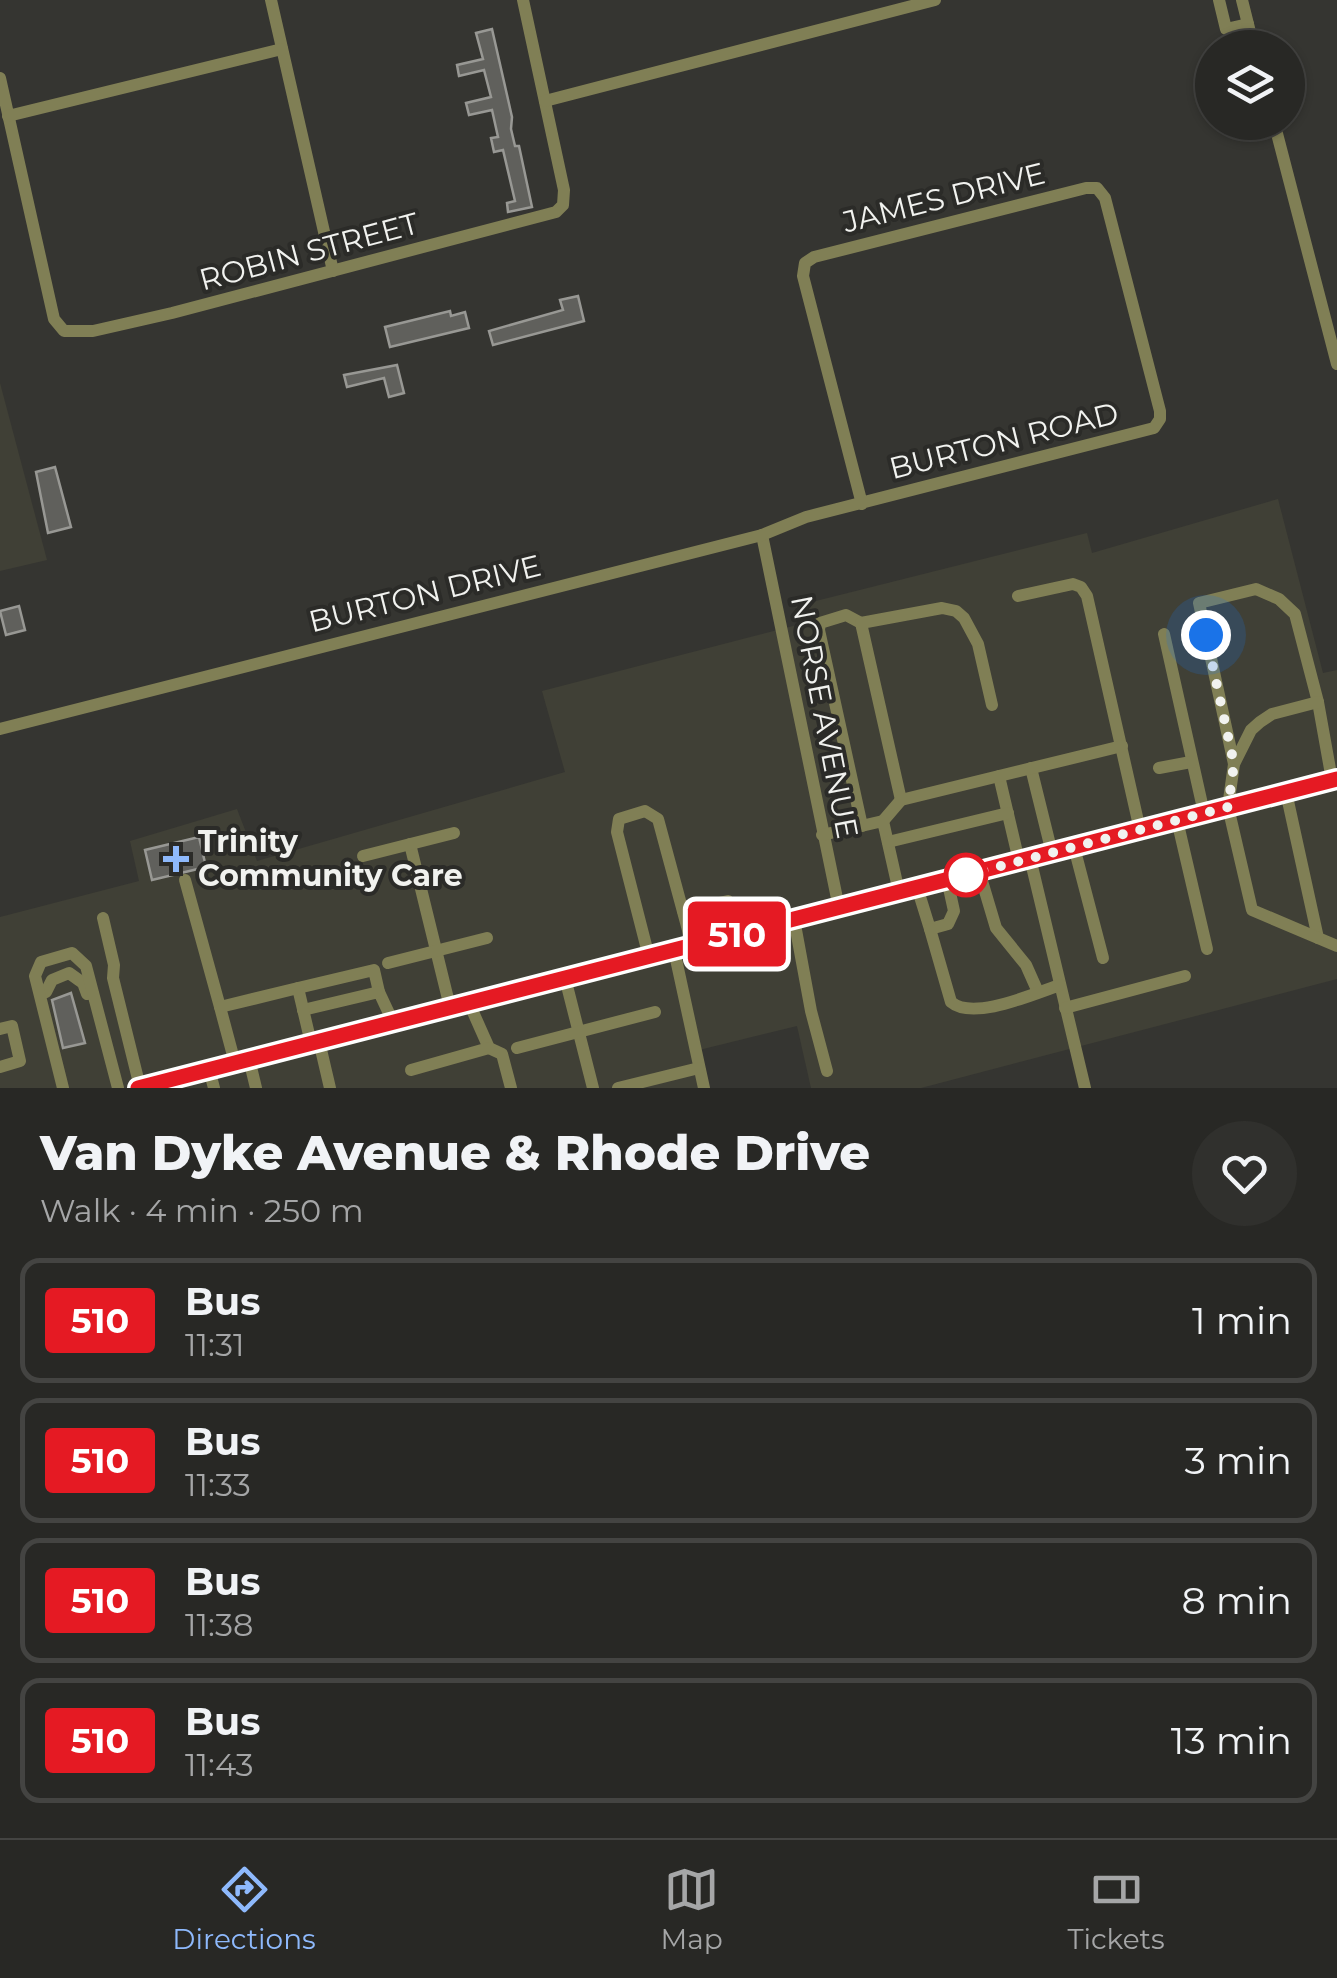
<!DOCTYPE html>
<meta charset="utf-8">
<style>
:root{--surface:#282825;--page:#30302d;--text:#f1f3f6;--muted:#a5a6a7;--line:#444442;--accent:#8eb9fc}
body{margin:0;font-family:Montserrat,sans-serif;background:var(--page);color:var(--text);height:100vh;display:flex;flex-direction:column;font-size:38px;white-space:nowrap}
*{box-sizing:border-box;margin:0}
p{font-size:32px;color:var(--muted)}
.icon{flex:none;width:55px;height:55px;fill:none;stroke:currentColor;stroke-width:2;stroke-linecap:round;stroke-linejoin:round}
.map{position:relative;height:1088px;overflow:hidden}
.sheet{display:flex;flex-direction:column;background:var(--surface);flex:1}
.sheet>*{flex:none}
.badge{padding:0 20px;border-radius:8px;font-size:35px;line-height:65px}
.fabs{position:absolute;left:1195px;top:30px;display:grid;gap:20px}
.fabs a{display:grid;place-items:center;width:110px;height:110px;border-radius:50%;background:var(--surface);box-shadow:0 2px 8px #0004,0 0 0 2px var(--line);font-size:50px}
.you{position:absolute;width:50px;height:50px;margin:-25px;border:8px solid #fff;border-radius:50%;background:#1a73e8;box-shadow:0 0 0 15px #1a73e833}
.map>.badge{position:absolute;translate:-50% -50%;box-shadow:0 0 0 5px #fff}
.round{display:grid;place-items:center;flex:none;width:105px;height:105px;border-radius:52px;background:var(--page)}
.summary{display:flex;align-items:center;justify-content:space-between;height:170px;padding:0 40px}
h1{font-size:48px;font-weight:800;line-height:75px}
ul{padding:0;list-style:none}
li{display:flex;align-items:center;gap:30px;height:125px;margin:0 20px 15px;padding:0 20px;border:5px solid var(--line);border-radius:20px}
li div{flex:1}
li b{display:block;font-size:38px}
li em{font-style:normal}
li .badge{min-width:110px;font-weight:700;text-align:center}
.dock{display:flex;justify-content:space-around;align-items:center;height:140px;border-top:2px solid var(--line);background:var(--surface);font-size:28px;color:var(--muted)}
.dock a{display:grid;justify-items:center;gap:5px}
.dock .selected{color:var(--accent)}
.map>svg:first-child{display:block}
.built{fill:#404036}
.building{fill:#60605c;stroke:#989894;stroke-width:2.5}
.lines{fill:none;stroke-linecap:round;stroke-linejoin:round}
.minor{stroke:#807f55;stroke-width:12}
.major{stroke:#cbc96d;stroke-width:15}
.line-casing{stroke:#fff;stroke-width:22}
.line{stroke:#e51a23;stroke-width:15}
.walk{stroke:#f1f2ef;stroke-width:10;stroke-dasharray:0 18}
.poi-dot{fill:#8eb9fc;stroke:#2b2b28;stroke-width:4}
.stop-dot{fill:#fff;stroke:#e51a23;stroke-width:5}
.labels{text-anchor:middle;stroke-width:8;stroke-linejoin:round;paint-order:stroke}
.street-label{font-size:30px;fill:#f1f2ef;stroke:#2b2b28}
.poi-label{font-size:30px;font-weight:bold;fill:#f1f2ef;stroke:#2b2b28;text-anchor:start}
</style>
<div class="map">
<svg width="1337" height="1088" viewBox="0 0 1337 1088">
<rect width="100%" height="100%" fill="#353531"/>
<g class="built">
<polygon points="0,383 47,560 0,571"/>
<polygon points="1278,499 1323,673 1337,670 1337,979 921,1088 811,1088 797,1026 695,1051 704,1088 0,1088 0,917 139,881 130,841 237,809 257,861 565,772 542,691 801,624 796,606 1087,533 1092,553"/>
</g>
<g class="building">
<polygon points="492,29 512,117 511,129 515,146 519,146 532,207 508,212 507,203 515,201 503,150 494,152 491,138 498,137 492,110 469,115 466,103 491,97 484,70 459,76 457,65 483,59 476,33"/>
<polygon points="578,296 584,321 493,345 489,331 563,310 560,300"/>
<polygon points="450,311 451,316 465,312 469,328 390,347 385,327"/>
<polygon points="397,365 404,393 389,397 384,378 347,387 344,375"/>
<polygon points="55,467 71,527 48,533 36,472"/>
<polygon points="19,606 25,630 6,635 0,611"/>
<polygon points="199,837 206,867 152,880 145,850"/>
<polygon points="71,993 85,1043 63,1048 52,1000"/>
</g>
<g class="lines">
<g class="minor">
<polyline points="271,0 333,271"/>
<polyline points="1219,0 1226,29 1248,24"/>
<polyline points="1242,0 1254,48"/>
<polyline points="0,78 54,319 64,331 93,331 172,313 556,212 563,205 564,190 523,0"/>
<polyline points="545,101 935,0"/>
<polyline points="8,116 282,49"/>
<polyline points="1274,122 1337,364"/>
<polyline points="762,535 839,908"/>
<polyline points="1018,596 1073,584 1081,587 1087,596 1140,830"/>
<polyline points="861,623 846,615 820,623 819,630 862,826"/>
<polyline points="1164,634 1204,813"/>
<polyline points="0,729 762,535 806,517 1154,428 1160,419 1160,411 1105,198 1097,188 1086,188 814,257 805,263 803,276 862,504"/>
<polyline points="1234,764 1199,603 1256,589 1279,599 1295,614 1318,702 1332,780"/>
<polyline points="1031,768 1052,853"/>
<polyline points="1159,768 1191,762"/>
<polyline points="999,776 1019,861"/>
<polyline points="1286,792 1318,938 1337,946"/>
<polyline points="901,800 861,623 942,608 956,611 964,618 978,644 992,705"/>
<polyline points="1177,820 1207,949"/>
<polyline points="883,821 901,800 1122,746"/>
<polyline points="822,835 883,821 899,892"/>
<polyline points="888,842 1008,813"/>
<polyline points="410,844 450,1007"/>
<polyline points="1074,847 1103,958"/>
<polyline points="363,856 454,833"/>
<polyline points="1030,858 1085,1088"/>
<polyline points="979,871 996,928 1026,965 1038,992"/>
<polyline points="185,880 220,1007"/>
<polyline points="917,887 930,929 948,924 954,911 947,879"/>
<polyline points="683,911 728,901 747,931"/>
<polyline points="103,918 114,965 113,978 140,1087"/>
<polyline points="794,919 811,1011 827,1071"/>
<path d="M930,929L951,1002C973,1021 1033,994 1060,985"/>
<polyline points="1318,938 1252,910 1228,807 1234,764 1251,730 1260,722 1272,714 1318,702"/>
<polyline points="674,950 704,1088"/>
<polyline points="649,957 617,832 619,819 645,811 658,819 692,945"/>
<polyline points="388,963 487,938"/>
<polyline points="565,978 593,1088"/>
<polyline points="298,988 374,970 379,992"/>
<polyline points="46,992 52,980 69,973 83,983 87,994"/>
<polyline points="469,1003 489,1048 502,1054 511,1088"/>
<polyline points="1065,1008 1185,976"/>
<polyline points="303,1010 379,992 393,1022"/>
<polyline points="0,1029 12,1026 20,1061 0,1067"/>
<polyline points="319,1041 330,1088"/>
<polyline points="517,1048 655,1012"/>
<polyline points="249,1059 256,1088"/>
<polyline points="235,1063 220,1007 298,988 311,1043"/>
<polyline points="209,1069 214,1088"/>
<polyline points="411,1070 489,1048"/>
<polyline points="63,1088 35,976 41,962 72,953 86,966 118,1088"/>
<polyline points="618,1088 699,1068"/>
</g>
<polyline class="major" points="137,1088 1337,779"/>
</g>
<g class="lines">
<defs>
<polyline id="line" points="138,1088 1337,779"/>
</defs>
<use href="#line" class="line-casing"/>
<use href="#line" class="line"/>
<polyline class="walk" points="966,875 1228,807 1234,764 1206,635"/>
</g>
<path class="poi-dot" d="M171 844h10v10h10v10h-10v10h-10v-10h-10v-10h10z"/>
<circle class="stop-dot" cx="966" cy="875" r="20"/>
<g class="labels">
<g class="street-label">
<text transform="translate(944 198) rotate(-14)" y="10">JAMES DRIVE</text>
<text transform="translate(309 252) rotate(-15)" y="10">ROBIN STREET</text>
<text transform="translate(1004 441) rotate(-14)" y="10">BURTON ROAD</text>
<text transform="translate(425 594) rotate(-14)" y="10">BURTON DRIVE</text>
<text transform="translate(824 717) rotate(79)" y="10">NORSE AVENUE</text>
</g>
<g class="poi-label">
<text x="198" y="852">Trinity<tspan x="198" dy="34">Community Care</tspan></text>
</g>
</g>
</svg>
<div class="fabs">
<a><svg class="icon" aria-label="layers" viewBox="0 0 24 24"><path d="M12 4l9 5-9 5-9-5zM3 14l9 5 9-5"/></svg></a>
</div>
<div class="you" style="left:1206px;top:635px"></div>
<b class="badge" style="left:737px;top:934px;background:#e51a23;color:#fff">510</b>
</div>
<section class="sheet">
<div class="summary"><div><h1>Van Dyke Avenue &amp; Rhode Drive</h1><p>Walk · 4 min · 250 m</p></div><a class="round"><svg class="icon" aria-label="heart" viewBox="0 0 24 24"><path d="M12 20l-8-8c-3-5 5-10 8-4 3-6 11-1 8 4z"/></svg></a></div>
<ul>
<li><span class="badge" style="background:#e51a23;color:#fff">510</span><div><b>Bus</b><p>11:31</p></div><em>1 min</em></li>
<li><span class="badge" style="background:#e51a23;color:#fff">510</span><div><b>Bus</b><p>11:33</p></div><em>3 min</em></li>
<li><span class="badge" style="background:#e51a23;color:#fff">510</span><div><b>Bus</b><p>11:38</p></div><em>8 min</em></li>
<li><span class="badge" style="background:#e51a23;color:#fff">510</span><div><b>Bus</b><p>11:43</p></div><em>13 min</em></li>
</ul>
</section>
<nav class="dock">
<a class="selected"><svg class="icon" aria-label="directions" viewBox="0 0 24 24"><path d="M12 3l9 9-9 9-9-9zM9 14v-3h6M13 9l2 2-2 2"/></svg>Directions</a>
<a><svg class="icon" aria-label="map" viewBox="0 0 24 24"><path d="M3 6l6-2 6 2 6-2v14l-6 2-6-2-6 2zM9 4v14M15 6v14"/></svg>Map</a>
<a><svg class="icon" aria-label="tickets" viewBox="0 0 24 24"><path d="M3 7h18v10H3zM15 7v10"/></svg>Tickets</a>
</nav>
